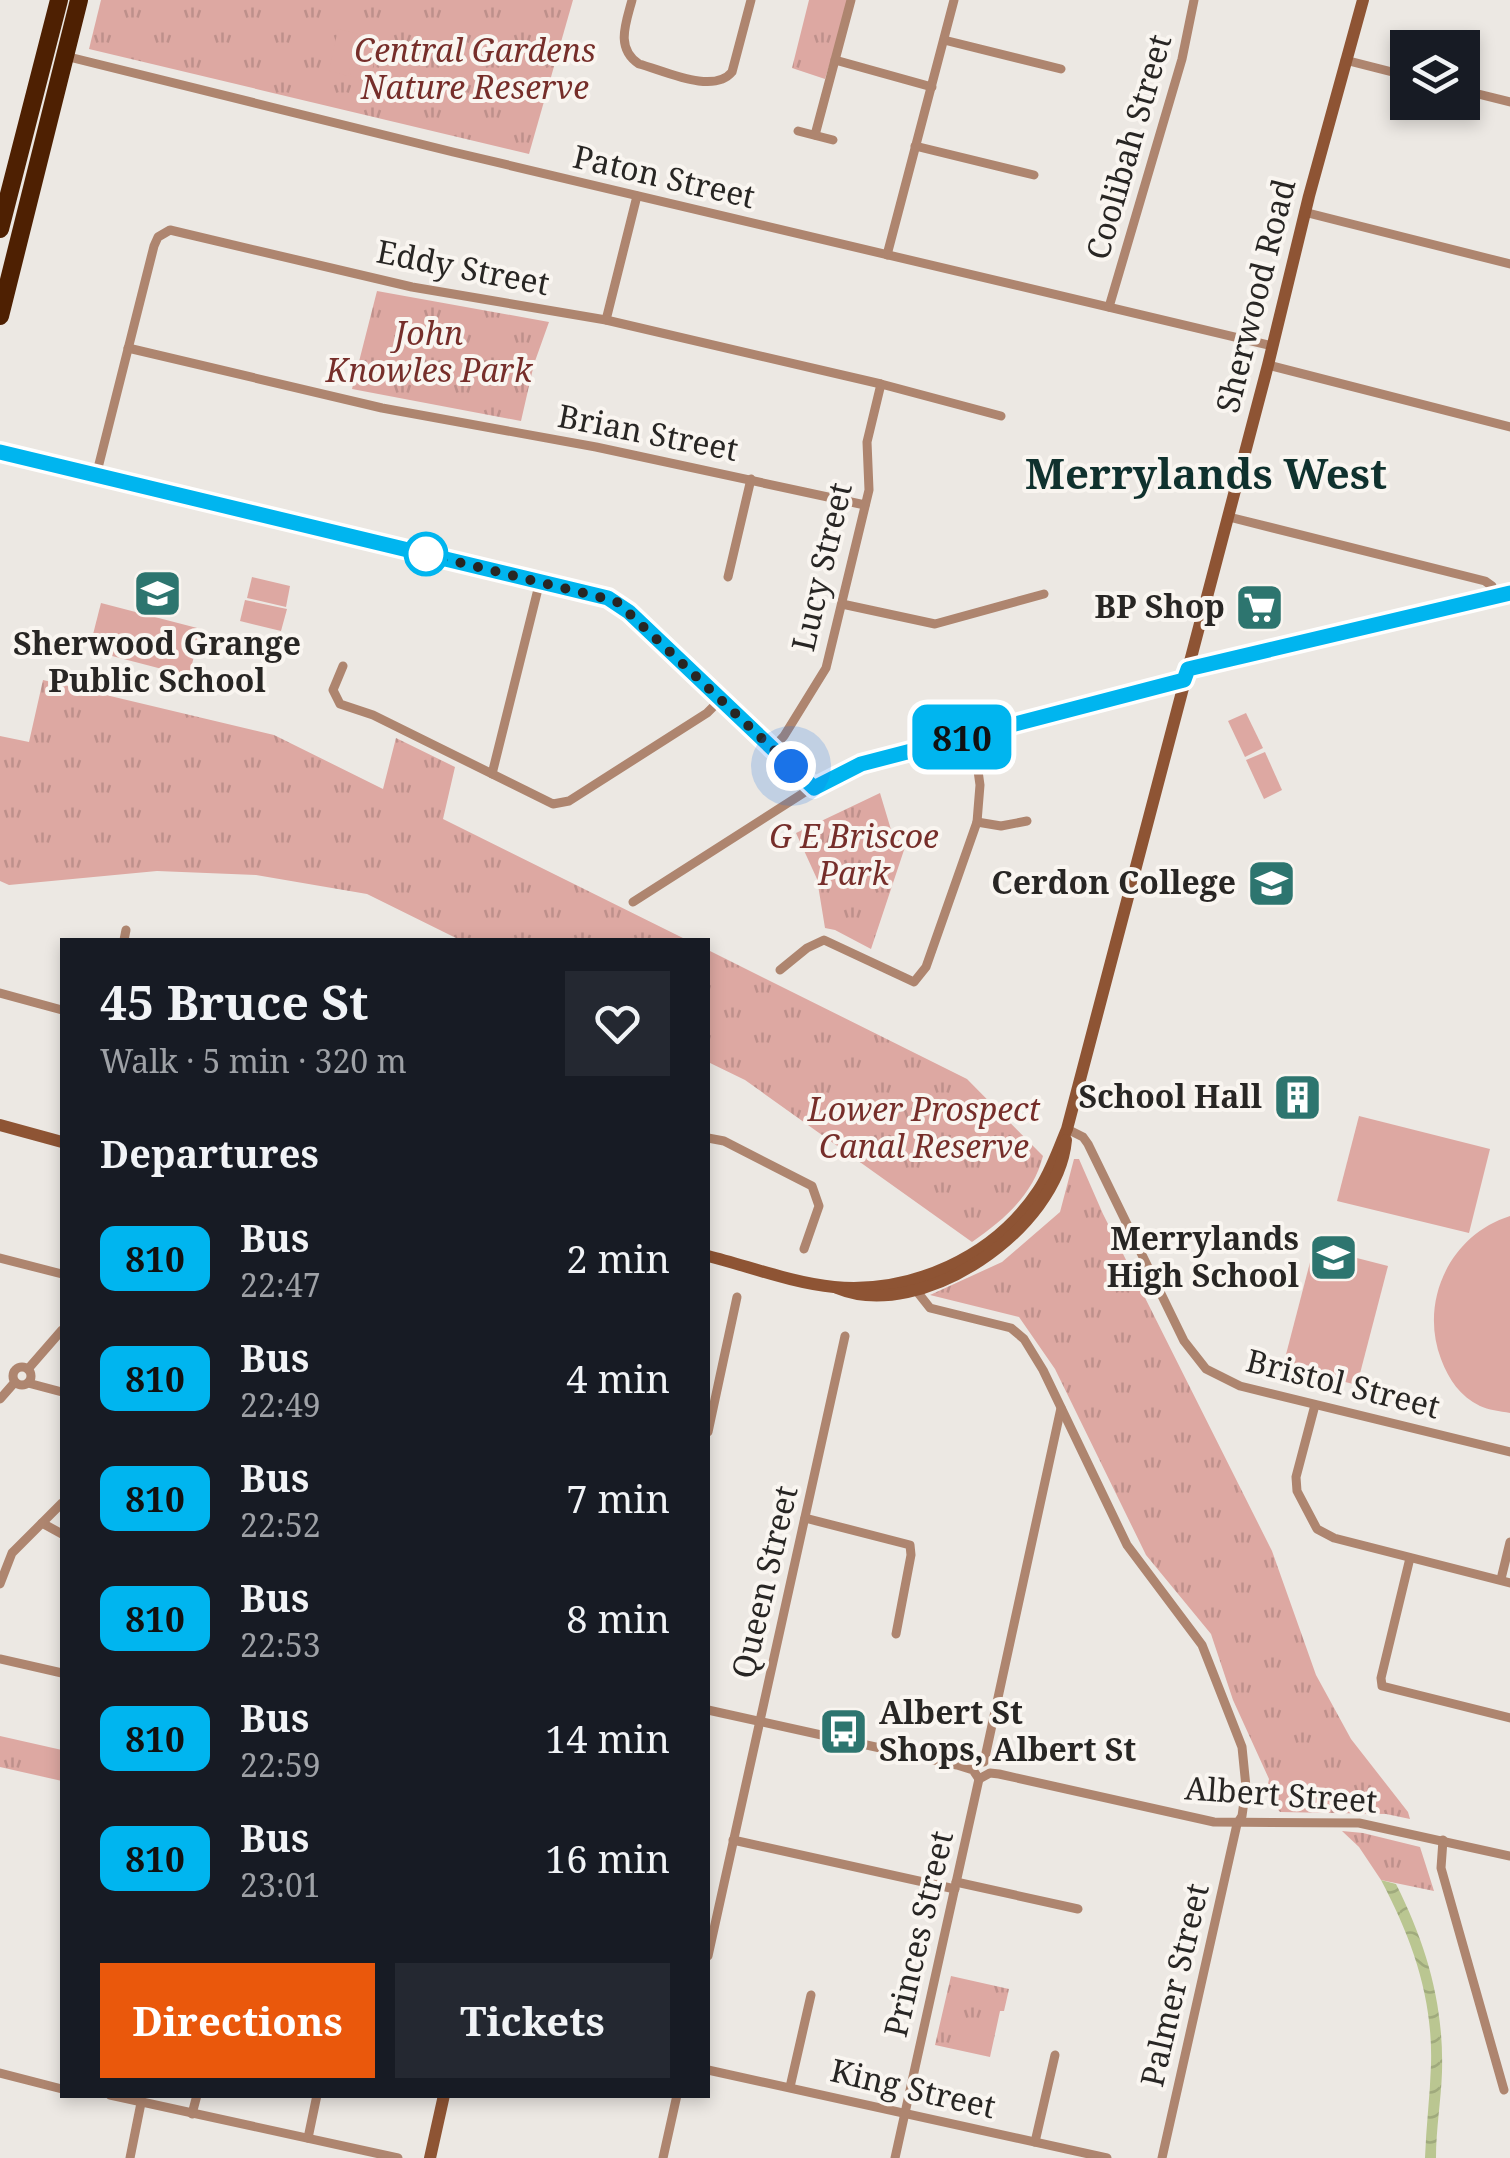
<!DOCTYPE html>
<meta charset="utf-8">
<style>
:root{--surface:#171b24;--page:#242831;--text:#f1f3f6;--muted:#9ea1a6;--accent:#ea580c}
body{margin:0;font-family:"Noto Serif",serif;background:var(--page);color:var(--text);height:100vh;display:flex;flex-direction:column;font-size:38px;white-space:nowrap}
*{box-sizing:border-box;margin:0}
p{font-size:32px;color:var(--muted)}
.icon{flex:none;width:55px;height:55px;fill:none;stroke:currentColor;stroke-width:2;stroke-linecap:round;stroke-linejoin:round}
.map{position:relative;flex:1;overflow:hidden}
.details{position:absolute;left:60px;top:938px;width:650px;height:1160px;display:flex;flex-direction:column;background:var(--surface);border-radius:0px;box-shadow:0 5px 15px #0003}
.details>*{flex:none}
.badge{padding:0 20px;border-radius:15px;font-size:35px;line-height:65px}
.controls{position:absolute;left:1390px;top:30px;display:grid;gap:20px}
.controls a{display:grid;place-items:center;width:90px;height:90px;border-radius:0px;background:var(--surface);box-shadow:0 5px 15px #0003;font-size:50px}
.you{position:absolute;width:50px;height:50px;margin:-25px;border:8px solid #fff;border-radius:50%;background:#1a73e8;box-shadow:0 0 0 15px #1a73e833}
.map>.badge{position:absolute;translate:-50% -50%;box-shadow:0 0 0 5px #fff}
h2{padding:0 40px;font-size:38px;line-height:90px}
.round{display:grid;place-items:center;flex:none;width:105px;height:105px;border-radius:0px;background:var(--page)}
.summary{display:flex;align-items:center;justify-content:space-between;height:170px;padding:0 40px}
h1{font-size:48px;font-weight:700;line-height:75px}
.button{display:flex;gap:20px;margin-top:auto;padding:20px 40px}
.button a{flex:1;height:115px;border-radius:0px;background:var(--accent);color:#fff;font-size:40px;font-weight:700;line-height:115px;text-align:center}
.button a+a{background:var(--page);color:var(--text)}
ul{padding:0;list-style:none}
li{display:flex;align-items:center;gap:30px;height:120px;padding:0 40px}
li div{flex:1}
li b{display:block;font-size:38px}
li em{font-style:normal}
li .badge{min-width:110px;font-weight:700;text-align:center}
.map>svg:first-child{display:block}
.grass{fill:url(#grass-tufts)}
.pitch{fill:#dda8a2}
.water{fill:url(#water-waves)}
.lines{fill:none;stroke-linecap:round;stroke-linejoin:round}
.street{stroke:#ae856f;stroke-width:9}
.secondary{stroke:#8e5434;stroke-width:12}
.highway{stroke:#4e2002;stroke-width:18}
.line-casing{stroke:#fff;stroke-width:22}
.line{stroke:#00b5ef;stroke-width:15}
.walk{stroke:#282624;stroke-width:10;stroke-dasharray:0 18}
.stop-dot{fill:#fff;stroke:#00b5ef;stroke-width:5}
.labels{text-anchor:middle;stroke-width:8;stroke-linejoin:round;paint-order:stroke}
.park-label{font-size:32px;font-style:italic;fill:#762e2a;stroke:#f9f5f0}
.street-label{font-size:32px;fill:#282624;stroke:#f9f5f0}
.poi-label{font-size:32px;font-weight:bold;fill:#282624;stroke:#f9f5f0;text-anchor:end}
.district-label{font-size:42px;font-weight:bold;fill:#0f312e;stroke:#f9f5f0}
</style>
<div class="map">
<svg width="1510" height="2158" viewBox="0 0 1510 2158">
<defs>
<pattern id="grass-tufts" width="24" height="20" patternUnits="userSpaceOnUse" patternTransform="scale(2.5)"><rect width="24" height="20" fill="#dda8a2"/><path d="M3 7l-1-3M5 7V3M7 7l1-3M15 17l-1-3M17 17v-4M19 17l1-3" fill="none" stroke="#be908b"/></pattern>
<pattern id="water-waves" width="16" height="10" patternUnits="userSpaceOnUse" patternTransform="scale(2.5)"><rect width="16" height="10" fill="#bac691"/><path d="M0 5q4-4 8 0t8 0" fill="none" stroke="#a0aa7d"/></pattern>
</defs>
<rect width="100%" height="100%" fill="#ece8e3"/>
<g class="grass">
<polygon points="101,0 573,0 529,154 89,49"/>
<polygon points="809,0 850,0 825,79 792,68"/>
<polygon points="377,291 549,322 534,364 521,421 352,389"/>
<polygon points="43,680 274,735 383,789 396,738 455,767 443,819 687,940 460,940 367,894 256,875 157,871 9,885 0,881 0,736 29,742"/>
<polygon points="880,793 892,833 905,847 871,949 835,930 825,928 817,879 796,833"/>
<path d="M708,950L967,1079L1043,1156C1033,1195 1004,1220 972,1242L745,1080L708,1062Z"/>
<polygon points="1074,1159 1079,1159 1103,1214 1272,1551 1316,1675 1351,1739 1408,1812 1410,1819 1386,1814 1280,1812 1266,1794 1269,1779 1233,1700 1211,1634 1146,1555 1055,1369 1019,1317 930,1295 1002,1262 1060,1212"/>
<polygon points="0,1736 62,1750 62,1781 0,1767"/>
<polygon points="1342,1831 1363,1833 1420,1847 1434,1891 1381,1880 1359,1847"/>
<polygon points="951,1976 1009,1989 1004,2011 1000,2011 990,2057 935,2045"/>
</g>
<g class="pitch">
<polygon points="338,29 358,34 348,76 329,71"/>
<polygon points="360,34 379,39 370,80 350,76"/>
<polygon points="252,577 290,586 286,607 247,598"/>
<polygon points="245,600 287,609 281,631 240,621"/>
<polygon points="101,603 201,629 189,676 89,650"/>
<polygon points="1246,713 1263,748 1245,757 1228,721"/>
<polygon points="1265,752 1282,790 1264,799 1246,760"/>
<polygon points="1359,1116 1490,1149 1469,1233 1337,1201"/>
<path d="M1510,1216V1413C1500,1411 1488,1410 1480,1406C1460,1396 1449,1380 1441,1359C1419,1301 1450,1235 1510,1216Z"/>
<polygon points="1314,1247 1388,1266 1357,1385 1283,1366"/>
</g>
<path class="water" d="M1381,1880L1396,1884C1426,1944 1444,2003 1442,2072C1441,2101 1436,2129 1436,2158H1425C1426,2127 1430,2096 1431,2065C1433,1997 1412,1939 1381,1880Z"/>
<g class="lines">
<g class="street">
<path d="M632,0C626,23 615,48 639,64C663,70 713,95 732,72L751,0"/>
<polyline points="944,40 1061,69"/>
<polyline points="65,56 453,152 1273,346"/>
<polyline points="835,60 932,87"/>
<polyline points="1345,60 1408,76"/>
<polyline points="1462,90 1510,102"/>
<polyline points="798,131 833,140"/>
<polyline points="815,135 851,0"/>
<polyline points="915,146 1034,175"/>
<polyline points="1304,212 1510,264"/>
<polyline points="887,255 954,0"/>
<polyline points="1109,307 1182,59 1194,0"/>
<polyline points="606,320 637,196"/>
<polyline points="128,348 382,408 596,447 865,505"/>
<polyline points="1268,365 1510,427"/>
<polyline points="0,452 608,598 629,611 814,787"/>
<polyline points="96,476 154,246 158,237 170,230 412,287 606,320 881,384 1001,416"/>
<polyline points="1229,517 1485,581 1492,586 1495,596"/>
<polyline points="728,577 751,479"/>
<polyline points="842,604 935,624 1044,594"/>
<polyline points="343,666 333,690 340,704 373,715 553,804 569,801 707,713 720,700"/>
<polyline points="1188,669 1510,593"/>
<polyline points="773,748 784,736 826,668 869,490 867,442 881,384"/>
<polyline points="492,774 540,581"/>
<polyline points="977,822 1001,826 1027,821"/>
<polyline points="633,902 805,792 854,767 1185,680"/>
<polyline points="124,940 126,930"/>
<polyline points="780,970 807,948 824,940 914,982 926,967 977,822 980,785 973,735"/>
<polyline points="0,993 62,1010"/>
<polyline points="1067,1129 1083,1137 1088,1144 1184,1341 1206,1369 1240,1386 1510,1452"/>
<polyline points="708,1138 724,1141 812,1186 819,1206 804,1249"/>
<polyline points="0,1258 62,1274"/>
<polyline points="915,1289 930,1308 1011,1328 1024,1339 1043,1370 1127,1545 1202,1645 1242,1747 1246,1787 1242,1816 1237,1824 1162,2158"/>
<circle cx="22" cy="1376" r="9"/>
<polyline points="28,1369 62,1330"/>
<polyline points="28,1383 62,1392"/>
<polyline points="0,1399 15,1382"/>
<polyline points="1315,1405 1296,1477 1297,1491 1317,1529 1334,1538 1510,1583"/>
<polyline points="708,1432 737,1297"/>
<polyline points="805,1518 910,1545 911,1555 896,1634"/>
<polyline points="42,1523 62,1534"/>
<polyline points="1410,1558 1381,1678 1382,1686 1510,1718"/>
<polyline points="1501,1579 1510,1542"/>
<polyline points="0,1584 12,1553 62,1503"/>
<polyline points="0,1659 62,1673"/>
<polyline points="708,1710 957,1765 973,1770 979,1779 990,1773 999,1774 1214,1822 1359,1823 1510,1856"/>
<polyline points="984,1762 1061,1408"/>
<polyline points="733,1840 955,1889"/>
<polyline points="1443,1840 1441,1868 1504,2090"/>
<polyline points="956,1882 1078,1909"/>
<polyline points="708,1956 845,1336"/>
<polyline points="708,2070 1107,2158"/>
<polyline points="0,2073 62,2089"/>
<polyline points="790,2087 811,1995"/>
<polyline points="110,2095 398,2158"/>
<polyline points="192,2114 197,2095"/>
<polyline points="308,2138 317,2095"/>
<polyline points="1035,2142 1055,2055"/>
<polyline points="130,2158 141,2103"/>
<polyline points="663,2158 677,2095"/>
<polyline points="895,2158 979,1779"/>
</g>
<g class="secondary">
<polyline points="0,1125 62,1142"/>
<path d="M708,1256C748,1266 792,1283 834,1287C912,1294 994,1257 1038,1191C1051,1172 1058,1150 1067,1129L1268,365L1309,196L1363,0"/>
<path d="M837,1288C921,1323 1058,1229 1066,1140"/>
<polyline points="430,2158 444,2095"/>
</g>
<g class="highway">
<polyline points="0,229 59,0"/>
<polyline points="0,316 79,0"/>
</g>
</g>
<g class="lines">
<defs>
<polyline id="line" points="0,452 608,598 629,612 814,788 861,764 1184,680 1188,669 1510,593"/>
</defs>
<use href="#line" class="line-casing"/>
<use href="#line" class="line"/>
<polyline class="walk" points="426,554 417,552 616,601 791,766"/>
</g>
<defs>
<symbol id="school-square" viewBox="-11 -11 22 22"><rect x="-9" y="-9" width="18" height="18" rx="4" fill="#2d756f" stroke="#f9f5f0"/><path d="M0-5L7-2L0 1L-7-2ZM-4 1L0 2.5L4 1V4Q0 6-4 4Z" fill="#fff"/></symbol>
<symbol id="supermarket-square" viewBox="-11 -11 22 22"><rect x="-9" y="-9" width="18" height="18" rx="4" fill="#2d756f" stroke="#f9f5f0"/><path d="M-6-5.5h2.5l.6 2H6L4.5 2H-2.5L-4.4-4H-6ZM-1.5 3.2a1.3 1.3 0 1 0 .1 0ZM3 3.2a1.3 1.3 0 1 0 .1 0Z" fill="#fff"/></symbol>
<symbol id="building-square" viewBox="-11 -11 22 22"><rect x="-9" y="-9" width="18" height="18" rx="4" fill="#2d756f" stroke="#f9f5f0"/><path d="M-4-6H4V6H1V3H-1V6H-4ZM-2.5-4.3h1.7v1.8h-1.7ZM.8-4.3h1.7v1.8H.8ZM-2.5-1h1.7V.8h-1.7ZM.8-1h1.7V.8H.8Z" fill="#fff"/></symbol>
<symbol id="bus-square" viewBox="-11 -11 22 22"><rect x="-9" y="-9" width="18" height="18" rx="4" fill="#2d756f" stroke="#f9f5f0"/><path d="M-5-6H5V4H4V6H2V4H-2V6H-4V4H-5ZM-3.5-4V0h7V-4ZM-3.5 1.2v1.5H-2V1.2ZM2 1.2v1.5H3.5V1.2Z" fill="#fff"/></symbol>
</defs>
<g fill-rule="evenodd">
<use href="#school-square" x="130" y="566" width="55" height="55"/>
<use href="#supermarket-square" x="1232" y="580" width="55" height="55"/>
<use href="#school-square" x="1244" y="856" width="55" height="55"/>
<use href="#building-square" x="1270" y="1070" width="55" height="55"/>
<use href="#school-square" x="1306" y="1230" width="55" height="55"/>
<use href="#bus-square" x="816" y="1704" width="55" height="55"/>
</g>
<circle class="stop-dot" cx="426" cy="554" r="20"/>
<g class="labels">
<g class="park-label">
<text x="475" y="62">Central Gardens<tspan x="475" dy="37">Nature Reserve</tspan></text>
<text x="429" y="345">John<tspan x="429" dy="37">Knowles Park</tspan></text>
<text x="854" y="848">G E Briscoe<tspan x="854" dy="37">Park</tspan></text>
<text x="924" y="1121">Lower Prospect<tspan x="924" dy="37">Canal Reserve</tspan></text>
</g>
<g class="street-label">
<text transform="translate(1129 147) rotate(-74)" y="11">Coolibah Street</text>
<text transform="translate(664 177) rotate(13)" y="11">Paton Street</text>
<text transform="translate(463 268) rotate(11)" y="11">Eddy Street</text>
<text transform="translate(1256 296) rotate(-76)" y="11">Sherwood Road</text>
<text transform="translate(648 433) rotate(11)" y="11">Brian Street</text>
<text transform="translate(822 567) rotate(-77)" y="11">Lucy Street</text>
<text transform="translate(1343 1384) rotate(14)" y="11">Bristol Street</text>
<text transform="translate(765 1582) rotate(-77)" y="11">Queen Street</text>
<text transform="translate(1281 1795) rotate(4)" y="11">Albert Street</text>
<text transform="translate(919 1934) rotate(-77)" y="11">Princes Street</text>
<text transform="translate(1175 1985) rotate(-77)" y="11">Palmer Street</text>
<text transform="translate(913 2089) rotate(13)" y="11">King Street</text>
</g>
<g class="poi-label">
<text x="1225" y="618">BP Shop</text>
<text x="157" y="655" text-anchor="middle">Sherwood Grange<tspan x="157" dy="37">Public School</tspan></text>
<text x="1236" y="894">Cerdon College</text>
<text x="1262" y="1108">School Hall</text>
<text x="1299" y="1250">Merrylands<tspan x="1299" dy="37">High School</tspan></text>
<text x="879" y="1724" text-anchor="start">Albert St<tspan x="879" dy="37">Shops, Albert St</tspan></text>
</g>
<g class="district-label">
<text x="1206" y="489">Merrylands West</text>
</g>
</g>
</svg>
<div class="controls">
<a><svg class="icon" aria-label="layers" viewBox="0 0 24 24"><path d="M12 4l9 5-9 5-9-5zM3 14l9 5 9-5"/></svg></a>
</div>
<div class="you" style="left:791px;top:766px"></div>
<b class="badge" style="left:962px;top:737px;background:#00b5ef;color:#111">810</b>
<section class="details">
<div class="summary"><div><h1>45 Bruce St</h1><p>Walk · 5 min · 320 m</p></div><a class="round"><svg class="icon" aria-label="heart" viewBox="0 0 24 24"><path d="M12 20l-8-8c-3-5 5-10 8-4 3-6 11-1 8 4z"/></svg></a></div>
<h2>Departures</h2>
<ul>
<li><span class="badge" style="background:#00b5ef;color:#111">810</span><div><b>Bus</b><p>22:47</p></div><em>2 min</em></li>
<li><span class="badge" style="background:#00b5ef;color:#111">810</span><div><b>Bus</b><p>22:49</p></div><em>4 min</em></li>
<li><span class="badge" style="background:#00b5ef;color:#111">810</span><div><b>Bus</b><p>22:52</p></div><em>7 min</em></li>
<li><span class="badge" style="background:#00b5ef;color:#111">810</span><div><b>Bus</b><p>22:53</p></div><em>8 min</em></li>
<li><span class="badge" style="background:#00b5ef;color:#111">810</span><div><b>Bus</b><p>22:59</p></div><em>14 min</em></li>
<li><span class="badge" style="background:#00b5ef;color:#111">810</span><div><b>Bus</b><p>23:01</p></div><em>16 min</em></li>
</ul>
<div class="button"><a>Directions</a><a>Tickets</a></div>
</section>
</div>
